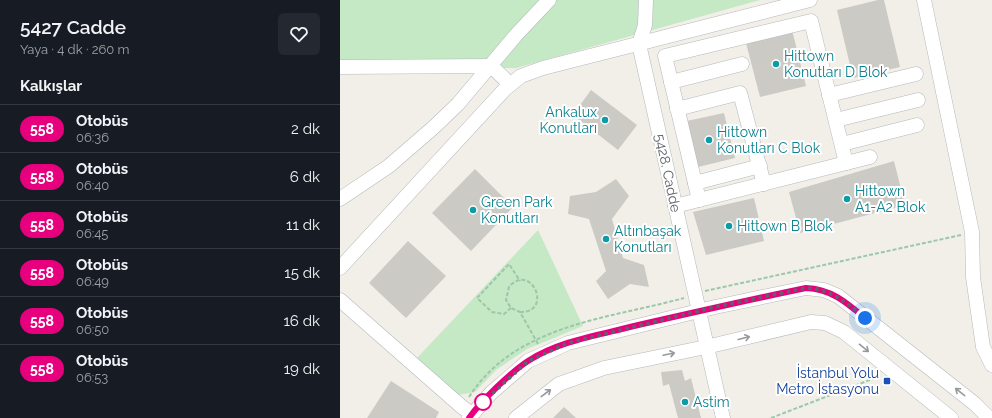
<!DOCTYPE html>
<html lang="tr">
<meta charset="utf-8">
<style>
:root{--surface:#171b24;--page:#242831;--text:#f1f3f6;--muted:#9ea1a6;--line:#363941}
body{margin:0;font-family:Raleway,sans-serif;background:var(--page);color:var(--text);height:100vh;display:flex;flex-direction:column;font-size:15px;white-space:nowrap}
*{box-sizing:border-box;margin:0}
p{font-size:13px;color:var(--muted)}
.icon{flex:none;width:22px;height:22px;fill:none;stroke:currentColor;stroke-width:2;stroke-linecap:round;stroke-linejoin:round}
.map{position:relative;flex:1;overflow:hidden}
.panel{display:flex;flex-direction:column;background:var(--surface);width:340px}
.panel>*{flex:none}
.badge{padding:0 8px;border-radius:13px;font-size:14px;line-height:26px}
.you{position:absolute;width:20px;height:20px;margin:-10px;border:3px solid #fff;border-radius:50%;background:#1a73e8;box-shadow:0 0 0 6px #1a73e833}
.map>.badge{position:absolute;translate:-50% -50%;box-shadow:0 0 0 2px #fff}
h2{padding:0 20px;font-size:15px;line-height:36px}
.round{display:grid;place-items:center;flex:none;width:42px;height:42px;border-radius:6px;background:var(--page)}
.overview{display:flex;align-items:center;justify-content:space-between;height:68px;padding:0 20px}
h1{font-size:19px;font-weight:600;line-height:30px}
ul{padding:0;list-style:none}
li{display:flex;align-items:center;gap:12px;height:48px;padding:0 20px;border-top:1px solid var(--line)}
li div{flex:1}
li b{display:block;font-size:15px}
li em{font-style:normal}
li .badge{min-width:44px;font-weight:700;text-align:center}
main{display:flex;flex:1;min-height:0}
.map>svg:first-child{display:block}
.green{fill:#c5e8c5}
.building{fill:#cccac5}
.lines{fill:none;stroke-linecap:round;stroke-linejoin:round}
.minor-casing{stroke:#b5b8bc;stroke-width:15}
.path{stroke:#9cc7a9;stroke-width:2;stroke-dasharray:4 2;stroke-linecap:butt}
.minor{stroke:#fff;stroke-width:14}
.oneway{stroke:#979a9d}
.line-casing{stroke:#fff;stroke-width:9}
.line{stroke:#e6007e;stroke-width:6}
.walk{stroke:#5f6368;stroke-width:4;stroke-dasharray:0 7.2}
.culture-dot{fill:#0f9aa8;stroke:#fff;stroke-width:1.5}
.transit-dot{fill:#1a4fb4;stroke:#fff;stroke-width:1.5}
.stop-dot{fill:#fff;stroke:#e6007e;stroke-width:2}
.labels{text-anchor:middle;stroke-width:4;stroke-linejoin:round;paint-order:stroke}
.culture-label{font-size:14px;fill:#0d838f;stroke:#fff;text-anchor:start}
.street-label{font-size:14px;fill:#5f6368;stroke:#fff}
.transit-label{font-size:14px;fill:#164399;stroke:#fff;text-anchor:end}
</style>
<main>
<section class="panel">
<div class="overview"><div><h1>5427 Cadde</h1><p>Yaya · 4 dk · 260 m</p></div><a class="round"><svg class="icon" aria-label="heart" viewBox="0 0 24 24"><path d="M12 20l-8-8c-3-5 5-10 8-4 3-6 11-1 8 4z"/></svg></a></div>
<h2>Kalkışlar</h2>
<ul>
<li><span class="badge" style="background:#e6007e;color:#fff">558</span><div><b>Otobüs</b><p>06:36</p></div><em>2 dk</em></li>
<li><span class="badge" style="background:#e6007e;color:#fff">558</span><div><b>Otobüs</b><p>06:40</p></div><em>6 dk</em></li>
<li><span class="badge" style="background:#e6007e;color:#fff">558</span><div><b>Otobüs</b><p>06:45</p></div><em>11 dk</em></li>
<li><span class="badge" style="background:#e6007e;color:#fff">558</span><div><b>Otobüs</b><p>06:49</p></div><em>15 dk</em></li>
<li><span class="badge" style="background:#e6007e;color:#fff">558</span><div><b>Otobüs</b><p>06:50</p></div><em>16 dk</em></li>
<li><span class="badge" style="background:#e6007e;color:#fff">558</span><div><b>Otobüs</b><p>06:53</p></div><em>19 dk</em></li>
</ul>
</section>
<div class="map">
<svg width="652" height="418" viewBox="0 0 652 418">
<rect width="100%" height="100%" fill="#f1efe8"/>
<g class="green">
<polygon points="0,0 420,0 176,68 0,68"/>
<polygon points="198,230 243,326 187,349 156,370 135,392 118,395 77,358"/>
</g>
<g class="building">
<polygon points="538,0 544,0 560,67 513,78 497,10"/>
<polygon points="452,30 466,86 420,97 406,43"/>
<polygon points="251,90 297,125 278,150 233,115"/>
<polygon points="384,113 395,158 354,168 342,122"/>
<polygon points="554,161 565,205 460,233 449,192"/>
<polygon points="135,169 173,207 131,251 92,213"/>
<polygon points="276,179 289,196 272,219 283,258 304,265 309,287 290,284 268,299 256,281 266,271 249,219 228,214 230,196 256,192"/>
<polygon points="414,198 424,241 366,255 353,212"/>
<polygon points="68,241 106,276 66,318 29,283"/>
<polygon points="342,370 345,381 351,378 361,418 338,418 329,384 323,386 321,372"/>
<polygon points="51,381 99,412 96,418 27,418"/>
<polygon points="224,407 236,418 213,418"/>
</g>
<g class="lines">
<defs>
<g id="minor">
<polyline points="306,0 305,25 299,44 383,418"/>
<polyline points="584,0 632,232 633,277 643,347 652,365"/>
<polyline points="0,67 151,66 170,84"/>
<polyline points="331,82 402,64"/>
<polyline points="489,95 576,74"/>
<polyline points="337,109 400,93 424,184"/>
<polyline points="496,120 578,100"/>
<polyline points="502,144 577,125"/>
<polyline points="355,183 420,166"/>
<polyline points="0,199 49,166 94,127 118,104 176,35 209,0"/>
<polyline points="359,200 325,56 471,21 506,163"/>
<polyline points="335,206 530,157"/>
<polyline points="0,268 165,89 181,76 203,68 470,0"/>
<polyline points="0,300 122,407 132,414"/>
<polyline points="129,418 151,393 188,361 228,343 375,307 466,288 484,290 498,296 635,404 649,418"/>
<polyline points="176,418 219,384 264,368 366,347 471,322 485,323 504,332 611,418"/>
</g>
</defs>
<use href="#minor" class="minor-casing"/>
<g class="path">
<polyline points="365,291 621,235"/>
<polyline points="171,308 164,314 152,312 137,298 169,264 180,281"/>
<path d="M180,312C214,313 191,261 169,287L166,300L171,308L180,312L198,344"/>
<path d="M129,397C176,324 268,319 344,298"/>
<polyline points="431,418 540,376"/>
</g>
<use href="#minor" class="minor"/>
</g>
<defs><path id="oneway-shaft" d="M-6 0H5M1.5-3L5.5 0L1.5 3" fill="none" stroke-width="1.6" stroke-linecap="round" stroke-linejoin="round"/></defs>
<g class="oneway">
<use href="#oneway-shaft" transform="translate(404 338) rotate(-14)"/>
<use href="#oneway-shaft" transform="translate(524 348) rotate(39)"/>
<use href="#oneway-shaft" transform="translate(329 354) rotate(-12)"/>
<use href="#oneway-shaft" transform="translate(620 392) rotate(-142)"/>
<use href="#oneway-shaft" transform="translate(206 393) rotate(-37)"/>
</g>
<g class="lines">
<defs>
<path id="line" d="M129,418C141,401 171,372 188,361C219,341 259,335 294,326C351,313 408,300 466,288C491,289 506,302 525,318"/>
</defs>
<use href="#line" class="line-casing"/>
<use href="#line" class="line"/>
<path class="walk" d="M143,402L188,361L228,343L375,307L466,288C491,289 506,302 525,318"/>
</g>
<g class="culture-dot">
<circle cx="436" cy="64" r="4"/>
<circle cx="265" cy="120" r="4"/>
<circle cx="369" cy="140" r="4"/>
<circle cx="507" cy="199" r="4"/>
<circle cx="133" cy="210" r="4"/>
<circle cx="389" cy="226" r="4"/>
<circle cx="266" cy="239" r="4"/>
<circle cx="345" cy="402" r="4"/>
</g>
<rect class="transit-dot" x="543" y="377" width="8" height="8" rx="2"/>
<circle class="stop-dot" cx="143" cy="402" r="8"/>
<g class="labels">
<g class="culture-label">
<text x="444" y="61">Hittown<tspan x="444" dy="16">Konutları D Blok</tspan></text>
<text x="257" y="117" text-anchor="end">Ankalux<tspan x="257" dy="16">Konutları</tspan></text>
<text x="377" y="137">Hittown<tspan x="377" dy="16">Konutları C Blok</tspan></text>
<text x="515" y="196">Hittown<tspan x="515" dy="16">A1-A2 Blok</tspan></text>
<text x="141" y="207">Green Park<tspan x="141" dy="16">Konutları</tspan></text>
<text x="397" y="231">Hittown B Blok</text>
<text x="274" y="236">Altınbaşak<tspan x="274" dy="16">Konutları</tspan></text>
<text x="353" y="407">Astim</text>
</g>
<g class="street-label">
<text transform="translate(328 173) rotate(78)" y="5">5428. Cadde</text>
</g>
<g class="transit-label">
<text x="539" y="378">İstanbul Yolu<tspan x="539" dy="16">Metro İstasyonu</tspan></text>
</g>
</g>
</svg>
<div class="you" style="left:525px;top:318px"></div>
</div>
</main>
